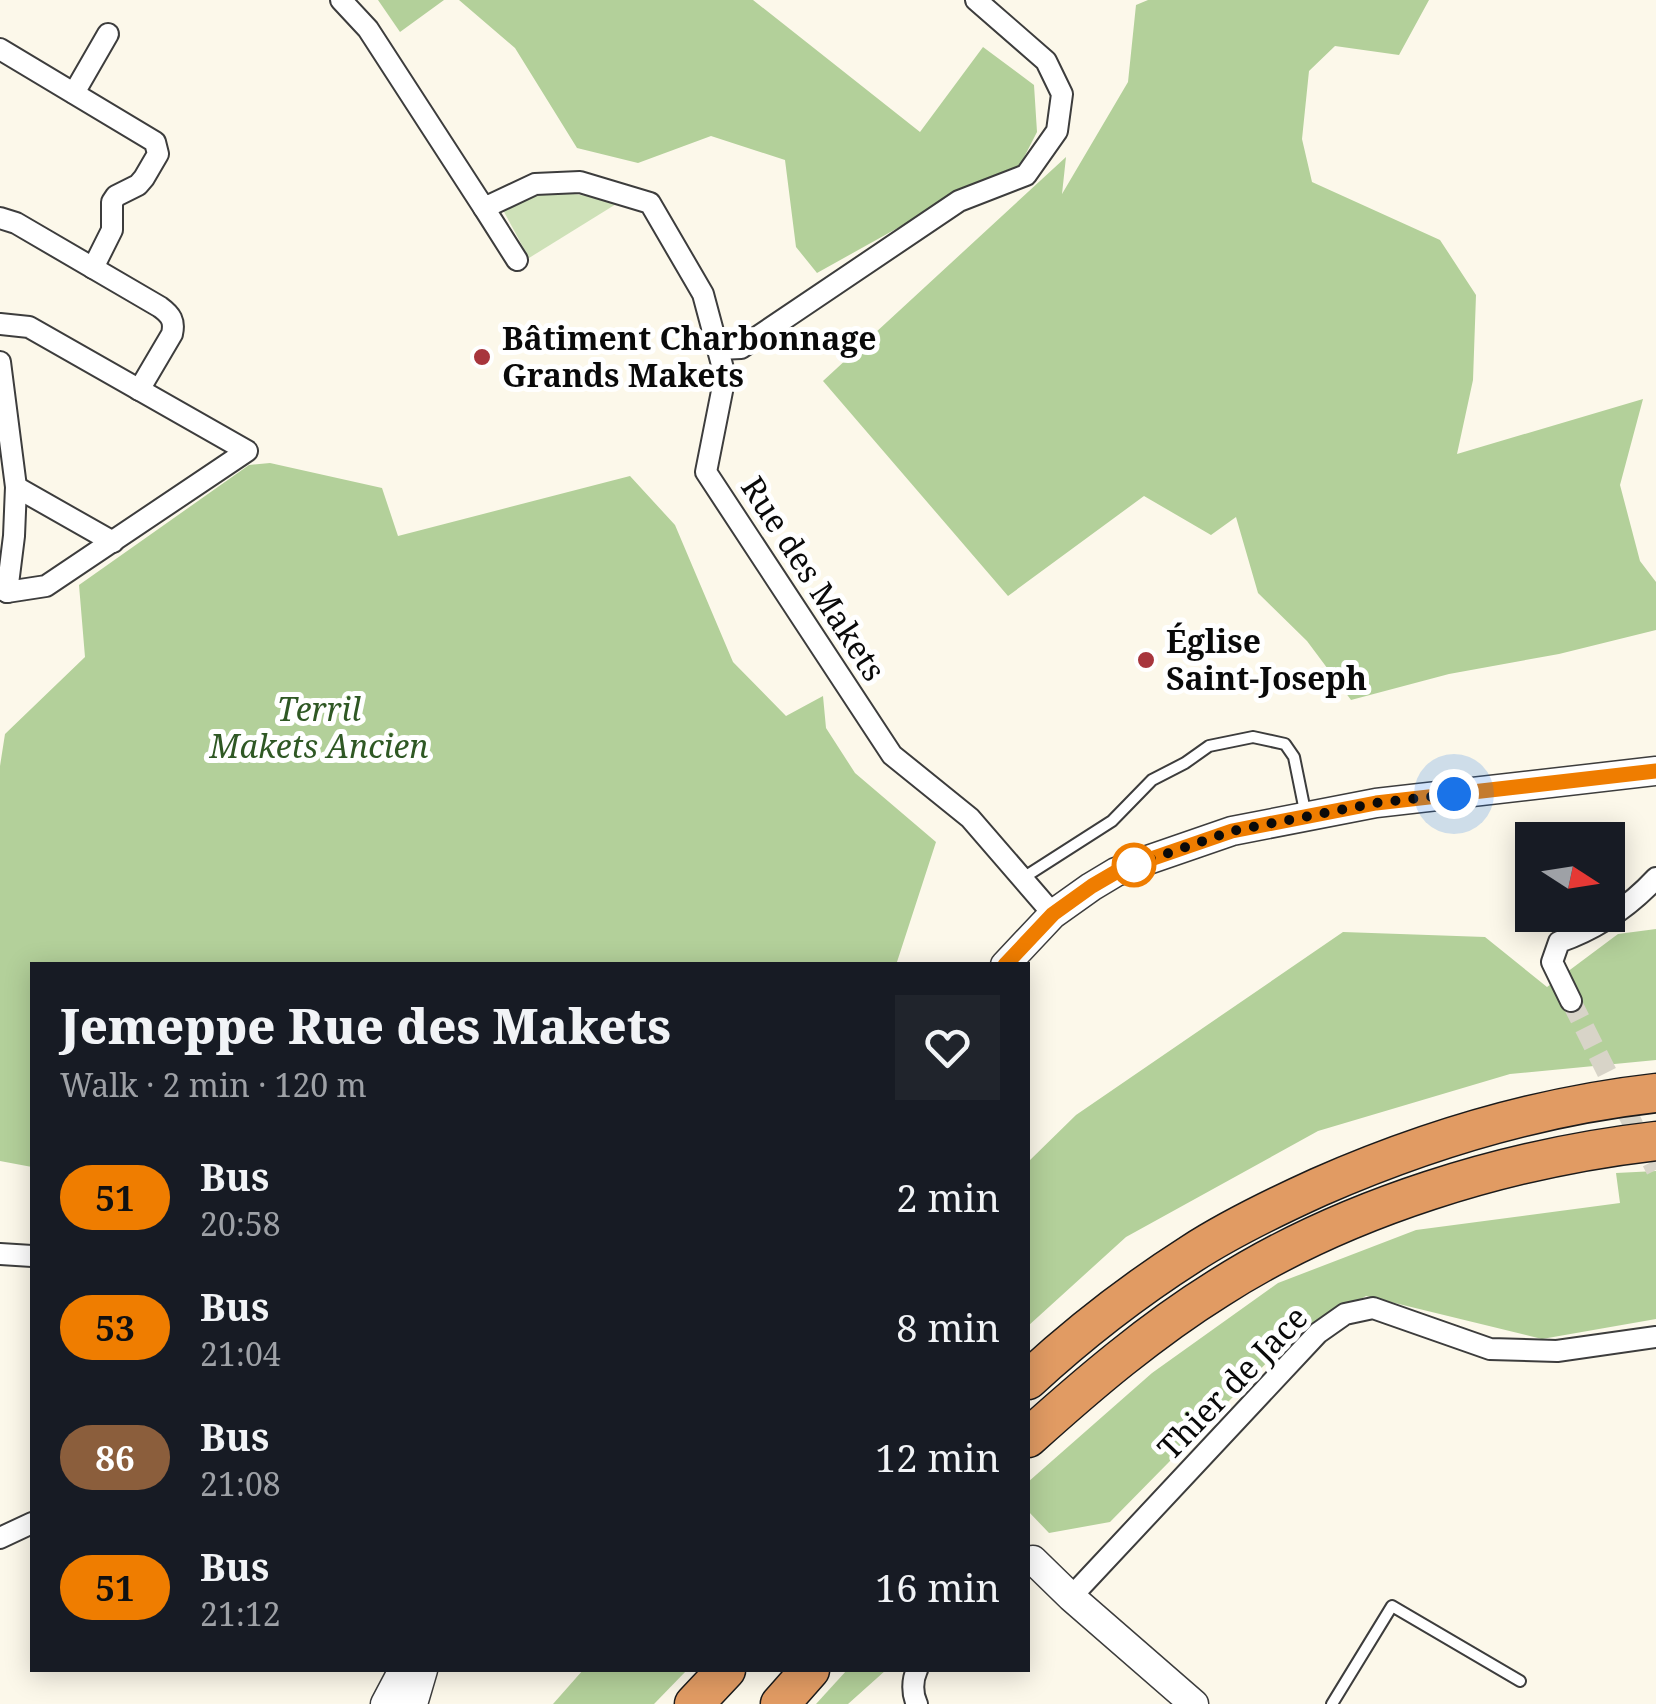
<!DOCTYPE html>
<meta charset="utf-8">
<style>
:root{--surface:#171b24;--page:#20242c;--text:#f1f3f6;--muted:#9ea1a6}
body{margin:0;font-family:"Noto Serif",serif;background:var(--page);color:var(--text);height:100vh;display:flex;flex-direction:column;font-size:38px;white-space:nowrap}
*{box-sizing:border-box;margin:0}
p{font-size:32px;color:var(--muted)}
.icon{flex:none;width:55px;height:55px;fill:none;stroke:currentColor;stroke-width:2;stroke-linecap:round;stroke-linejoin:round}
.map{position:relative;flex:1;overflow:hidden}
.sheet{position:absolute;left:30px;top:962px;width:1000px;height:710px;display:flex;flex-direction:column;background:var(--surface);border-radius:0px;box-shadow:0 5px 25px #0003}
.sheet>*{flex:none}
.badge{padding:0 20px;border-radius:32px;font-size:35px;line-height:65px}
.needle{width:65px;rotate:102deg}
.fabs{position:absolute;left:1515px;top:822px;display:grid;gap:20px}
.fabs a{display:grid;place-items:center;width:110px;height:110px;border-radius:0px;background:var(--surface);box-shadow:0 5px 25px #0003;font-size:50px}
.you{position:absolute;width:50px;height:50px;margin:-25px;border:8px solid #fff;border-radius:50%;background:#1a73e8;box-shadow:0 0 0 15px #1a73e833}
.map>.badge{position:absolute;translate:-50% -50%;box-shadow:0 0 0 5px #fff}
.round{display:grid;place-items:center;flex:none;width:105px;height:105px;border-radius:0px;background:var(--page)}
.head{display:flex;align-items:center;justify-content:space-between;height:170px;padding:0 30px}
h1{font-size:48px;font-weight:800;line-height:75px}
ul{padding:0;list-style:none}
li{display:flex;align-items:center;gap:30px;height:130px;padding:0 30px}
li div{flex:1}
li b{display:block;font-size:38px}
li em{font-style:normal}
li .badge{min-width:110px;font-weight:700;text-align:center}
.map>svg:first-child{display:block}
.green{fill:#cee1b8}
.forest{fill:#b3d09a}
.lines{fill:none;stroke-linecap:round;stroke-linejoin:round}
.minor-tunnel{stroke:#d8d4c8;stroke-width:20;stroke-dasharray:20 10;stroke-linecap:butt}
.service-casing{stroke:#3d3d3d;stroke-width:14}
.minor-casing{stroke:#3d3d3d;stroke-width:24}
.tertiary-casing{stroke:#3d3d3d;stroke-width:31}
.motorway-casing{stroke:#1b1b1b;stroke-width:41}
.service{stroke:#fff;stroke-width:10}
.minor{stroke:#fff;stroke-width:20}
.tertiary{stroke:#fff;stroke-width:28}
.motorway{stroke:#e19b63;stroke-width:38}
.line-casing{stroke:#fff;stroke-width:22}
.line{stroke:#ef7d00;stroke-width:15}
.walk{stroke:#0a0a0a;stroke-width:10;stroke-dasharray:0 18}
.poi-dot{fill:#a7353c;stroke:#fff;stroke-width:4}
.stop-dot{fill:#fff;stroke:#ef7d00;stroke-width:5}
.labels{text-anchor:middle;stroke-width:10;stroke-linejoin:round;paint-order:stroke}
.poi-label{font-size:32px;font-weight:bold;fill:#0a0a0a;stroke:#fff;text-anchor:start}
.street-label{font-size:32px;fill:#0a0a0a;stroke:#fff}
.park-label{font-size:32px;font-style:italic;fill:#2f5824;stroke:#fff}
</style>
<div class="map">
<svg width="1656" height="1704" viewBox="0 0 1656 1704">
<rect width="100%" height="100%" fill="#fcf8ea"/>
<polygon class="green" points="561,192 621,201 529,258 503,210 528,197"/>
<g class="forest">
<polygon points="378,0 444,0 400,32"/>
<polygon points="459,0 753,0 920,132 983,47 1034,85 1037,132 1017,171 955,196 817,273 796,247 785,160 711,136 638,163 577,148 515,48"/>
<polygon points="1148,0 1429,0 1399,55 1335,46 1309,71 1302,139 1312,182 1440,240 1476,295 1473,380 1457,454 1643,399 1620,485 1640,561 1656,582 1656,630 1559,654 1449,674 1351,700 1307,641 1258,593 1236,517 1211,535 1144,496 1008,596 823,381 1066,157 1062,194 1128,82 1136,5"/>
<polygon points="270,463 382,488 398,536 630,476 675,525 733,662 786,716 823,696 826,728 855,773 936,842 896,965 32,965 32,1167 0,1161 0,766 5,734 85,657 79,585 249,465"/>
<polygon points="1656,929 1656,1060 1510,1074 1318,1131 1126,1237 1028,1326 1028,1162 1076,1115 1343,932 1485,937 1547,987 1618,934"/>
<polygon points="1656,1171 1656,1319 1542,1339 1366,1296 1292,1337 1110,1522 1049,1533 1028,1511 1028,1482 1152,1373 1278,1283 1416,1230 1620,1203 1616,1173"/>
<polygon points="583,1670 687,1670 654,1704 553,1704"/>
<polygon points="847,1670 886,1670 848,1704 816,1704"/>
</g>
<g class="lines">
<polyline class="minor-tunnel" points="1571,1001 1656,1170"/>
<defs>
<g id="service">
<polyline points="1023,878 1112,821 1152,780 1185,763 1209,746 1253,737 1285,744 1294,757 1306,816"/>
<polyline points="1332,1704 1392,1606 1520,1681"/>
</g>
<g id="minor">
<polyline points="341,0 368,29 484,208 535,184 580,182 650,203 703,294 725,376 706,472 892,755 970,818 1053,914"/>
<polyline points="0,49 155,142 158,154 144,178 138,185 116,196 112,202 112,230 93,268"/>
<polyline points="74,93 108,34"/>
<polyline points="484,208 517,260"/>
<path d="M0,218L16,223L160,307C171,315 175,321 172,334L139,390"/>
<polyline points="0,324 29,327 247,451 46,586 7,592"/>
<polyline points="719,349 741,348 959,201 1026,175 1057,131 1062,94 1046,61 976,0"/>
<polyline points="0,362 16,487 14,536 7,592"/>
<polyline points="16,487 113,542"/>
<path d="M1571,1001L1552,962L1559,942C1596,929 1629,907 1656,878"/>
<polyline points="0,1254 32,1256"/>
<polyline points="0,1538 32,1523"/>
<polyline points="1071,1597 1318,1333 1345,1314 1373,1308 1490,1349 1557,1351 1656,1337"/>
<path d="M917,1704C912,1694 912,1680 917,1670"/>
</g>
<g id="tertiary">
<polyline points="1005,965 1053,914 1091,887 1116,872 1145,861 1232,831 1376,803 1656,771"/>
<polyline points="1033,1560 1071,1597 1194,1704"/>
<polyline points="385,1704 403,1670"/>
<polyline points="413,1704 423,1670"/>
</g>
<g id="motorway">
<path d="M1028,1380C1079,1333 1133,1291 1191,1254C1231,1228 1275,1207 1319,1187C1426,1140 1540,1106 1656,1093"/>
<path d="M1028,1438C1088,1384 1150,1331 1219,1288C1346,1207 1508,1158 1656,1141"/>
<polyline points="694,1704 726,1670"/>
<polyline points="780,1704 810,1670"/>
</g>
</defs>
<use href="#service" class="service-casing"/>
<use href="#minor" class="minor-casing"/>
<use href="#tertiary" class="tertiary-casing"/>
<use href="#motorway" class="motorway-casing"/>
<use href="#service" class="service"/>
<use href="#minor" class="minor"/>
<use href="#tertiary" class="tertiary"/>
<use href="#motorway" class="motorway"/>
</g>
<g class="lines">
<defs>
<polyline id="line" points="1005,965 1053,914 1092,886 1116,872 1145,861 1232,831 1376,803 1656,771"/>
</defs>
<use href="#line" class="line-casing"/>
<use href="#line" class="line"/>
<polyline class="walk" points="1134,865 1232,831 1376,803 1454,794"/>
</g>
<g class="poi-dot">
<circle cx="482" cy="357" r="10"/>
<circle cx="1146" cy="660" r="10"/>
</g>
<circle class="stop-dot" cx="1134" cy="865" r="20"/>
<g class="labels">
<g class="poi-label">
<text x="502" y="350">Bâtiment Charbonnage<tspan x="502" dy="37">Grands Makets</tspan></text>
<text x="1166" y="653">Église<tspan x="1166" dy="37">Saint-Joseph</tspan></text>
</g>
<g class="street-label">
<text transform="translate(813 579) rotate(57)" y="11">Rue des Makets</text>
<text transform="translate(1233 1383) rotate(-46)" y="11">Thier de Jace</text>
</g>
<g class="park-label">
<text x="319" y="721">Terril<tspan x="319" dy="37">Makets Ancien</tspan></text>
</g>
</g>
</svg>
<div class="fabs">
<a><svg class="needle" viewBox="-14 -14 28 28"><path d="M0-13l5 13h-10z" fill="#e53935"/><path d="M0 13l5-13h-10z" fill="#9ea1a6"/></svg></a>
</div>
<div class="you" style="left:1454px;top:794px"></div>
<section class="sheet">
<div class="head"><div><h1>Jemeppe Rue des Makets</h1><p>Walk · 2 min · 120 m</p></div><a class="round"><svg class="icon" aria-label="heart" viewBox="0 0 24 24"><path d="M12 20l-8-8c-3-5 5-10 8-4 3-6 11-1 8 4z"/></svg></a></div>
<ul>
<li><span class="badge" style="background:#ef7d00;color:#111">51</span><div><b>Bus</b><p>20:58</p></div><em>2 min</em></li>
<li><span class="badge" style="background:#ef7d00;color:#111">53</span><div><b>Bus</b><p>21:04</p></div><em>8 min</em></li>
<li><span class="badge" style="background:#8b5e3c;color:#fff">86</span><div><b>Bus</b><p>21:08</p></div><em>12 min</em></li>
<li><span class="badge" style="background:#ef7d00;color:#111">51</span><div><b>Bus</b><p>21:12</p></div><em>16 min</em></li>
</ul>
</section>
</div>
